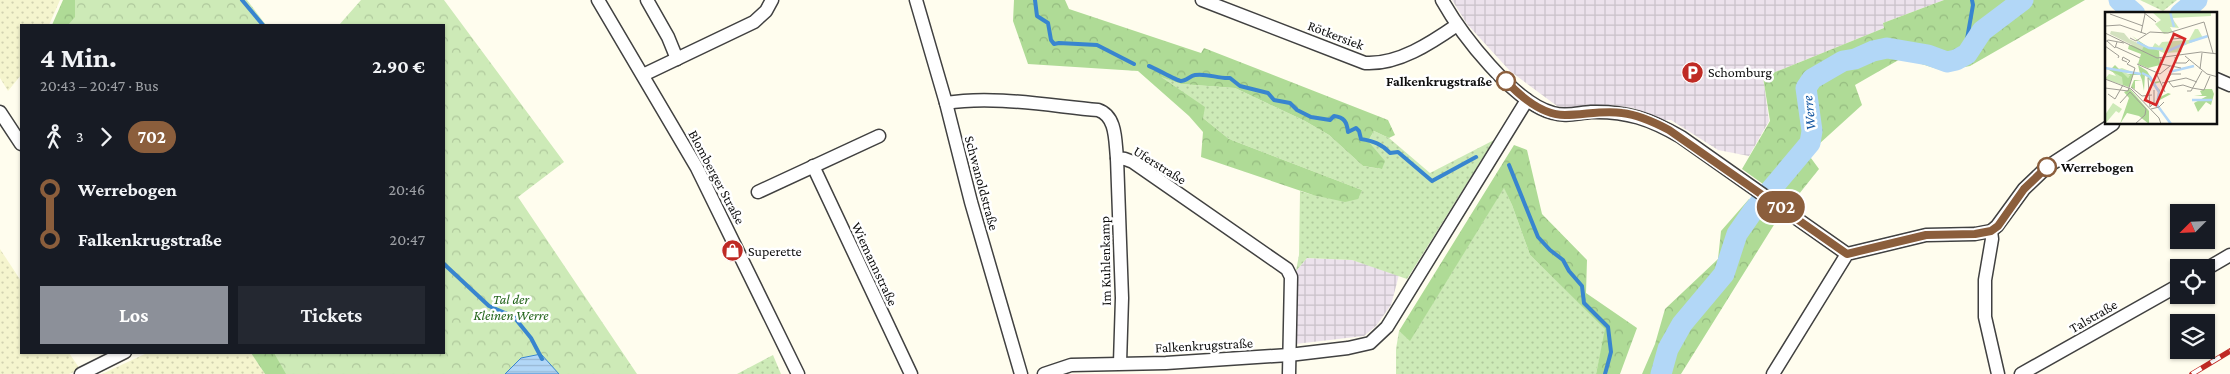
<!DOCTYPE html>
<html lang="de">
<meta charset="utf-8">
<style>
:root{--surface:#171b24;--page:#242831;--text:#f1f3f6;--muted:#9ea1a6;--accent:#8c9099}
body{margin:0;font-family:"Crimson Pro",serif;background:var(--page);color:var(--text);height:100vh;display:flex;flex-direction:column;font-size:19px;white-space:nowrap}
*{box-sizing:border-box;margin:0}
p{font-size:16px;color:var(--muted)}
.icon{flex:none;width:28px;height:28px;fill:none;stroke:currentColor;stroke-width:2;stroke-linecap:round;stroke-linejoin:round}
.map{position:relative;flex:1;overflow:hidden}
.drawer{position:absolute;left:20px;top:24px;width:425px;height:330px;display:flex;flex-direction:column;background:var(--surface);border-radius:0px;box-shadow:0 1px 4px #0004}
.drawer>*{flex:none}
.badge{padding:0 10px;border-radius:16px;font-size:18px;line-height:32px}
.needle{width:32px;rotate:246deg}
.fabs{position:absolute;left:2170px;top:204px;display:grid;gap:10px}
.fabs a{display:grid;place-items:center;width:45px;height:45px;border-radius:0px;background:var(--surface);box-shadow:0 1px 4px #0004;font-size:25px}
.map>.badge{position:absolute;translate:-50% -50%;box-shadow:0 0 0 2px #fff}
.legs{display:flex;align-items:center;gap:8px;height:55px;padding:0 20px;font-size:16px}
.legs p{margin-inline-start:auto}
.overview{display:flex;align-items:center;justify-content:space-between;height:85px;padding:0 20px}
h1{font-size:28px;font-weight:700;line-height:38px}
.action{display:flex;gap:10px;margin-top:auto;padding:10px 20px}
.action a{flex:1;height:58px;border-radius:0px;background:var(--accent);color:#fff;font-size:20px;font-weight:700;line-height:58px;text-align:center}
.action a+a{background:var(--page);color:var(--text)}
ul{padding:0 20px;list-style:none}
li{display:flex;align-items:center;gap:18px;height:50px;font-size:19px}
li i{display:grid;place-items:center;width:8px;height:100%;margin:0 6px;background:currentColor}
li i::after{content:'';width:12px;height:12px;margin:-6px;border:4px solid;border-radius:50%;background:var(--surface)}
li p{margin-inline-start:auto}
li:first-child i{background:linear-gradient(#0000 50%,currentColor 0)}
li:last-child i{background:linear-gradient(currentColor 50%,#0000 0)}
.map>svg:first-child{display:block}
.industrial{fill:url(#industrial-grid)}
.farmland{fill:url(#farmland-dots)}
.grass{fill:url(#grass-dots)}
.forest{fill:url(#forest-crowns)}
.park{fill:url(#park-crowns)}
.water{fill:url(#water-rules);stroke:#3885cf}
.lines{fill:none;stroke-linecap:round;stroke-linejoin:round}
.stream{stroke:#3885cf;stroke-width:4}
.river{stroke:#b2d7f7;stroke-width:21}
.minor-casing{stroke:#414141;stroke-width:15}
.minor{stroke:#fff;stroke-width:12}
.rail-casing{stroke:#bf2a24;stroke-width:5.5}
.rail{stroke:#fff;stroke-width:4;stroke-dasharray:11;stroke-linecap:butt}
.line-1-casing{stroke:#fff;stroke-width:11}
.line-1{stroke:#8b5e3c;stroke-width:8}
.stop-1-dot{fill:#fff;stroke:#8b5e3c;stroke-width:2.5}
.labels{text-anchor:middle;stroke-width:5;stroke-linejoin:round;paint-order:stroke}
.street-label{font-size:14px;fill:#0e0e0e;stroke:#fff}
.poi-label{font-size:14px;fill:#0e0e0e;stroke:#fff;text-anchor:start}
.stop-label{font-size:14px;font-weight:bold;fill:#0e0e0e;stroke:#fff;text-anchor:end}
.park-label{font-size:14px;font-style:italic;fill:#25661d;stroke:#fff}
.water-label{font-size:15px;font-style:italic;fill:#1557a1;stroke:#fff}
.inset-river{fill:none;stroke:#b2d7f7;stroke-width:2.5}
.inset-road{fill:none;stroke:#9f9d94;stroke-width:1}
.view{fill:#d62828;fill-opacity:0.15;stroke:#d62828;stroke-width:2.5}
.inset-edge{fill:none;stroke:#0e0e0e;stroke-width:2.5}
</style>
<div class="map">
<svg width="2230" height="374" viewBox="0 0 2230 374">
<defs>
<pattern id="industrial-grid" width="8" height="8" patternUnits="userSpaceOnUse" patternTransform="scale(1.25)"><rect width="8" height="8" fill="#ece2ec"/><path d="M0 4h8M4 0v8" fill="none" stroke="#c9c1c9"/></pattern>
<pattern id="farmland-dots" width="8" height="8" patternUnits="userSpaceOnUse" patternTransform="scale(1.25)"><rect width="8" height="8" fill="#f5f5ce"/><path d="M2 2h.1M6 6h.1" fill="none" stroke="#d1d1b0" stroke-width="1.8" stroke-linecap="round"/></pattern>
<pattern id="grass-dots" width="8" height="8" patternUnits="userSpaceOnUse" patternTransform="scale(1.25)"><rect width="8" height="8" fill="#cdeab7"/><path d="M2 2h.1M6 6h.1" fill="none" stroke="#afc89c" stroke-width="1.8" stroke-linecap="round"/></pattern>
<pattern id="forest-crowns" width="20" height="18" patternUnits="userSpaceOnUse" patternTransform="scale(1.25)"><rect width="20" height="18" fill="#afdb96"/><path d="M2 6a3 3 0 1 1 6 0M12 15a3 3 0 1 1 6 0" fill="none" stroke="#95bb80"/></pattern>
<pattern id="park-crowns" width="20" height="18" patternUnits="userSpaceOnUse" patternTransform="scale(1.25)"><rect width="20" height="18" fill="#cdeab7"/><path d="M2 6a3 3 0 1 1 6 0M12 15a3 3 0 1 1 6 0" fill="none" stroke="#afc89c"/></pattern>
<pattern id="water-rules" width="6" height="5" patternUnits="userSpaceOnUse" patternTransform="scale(1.25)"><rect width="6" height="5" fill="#b2d7f7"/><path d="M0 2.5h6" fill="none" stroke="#98b7d3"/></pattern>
</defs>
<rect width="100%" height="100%" fill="#fffdee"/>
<g class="industrial">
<polygon points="1452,0 1944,0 1883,23 1884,28 1763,77 1769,121 1749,156 1718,150 1671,120 1663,120 1633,108 1610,105 1569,108 1557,106 1510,71 1467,24"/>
<polygon points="1307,258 1352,260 1399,275 1391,305 1376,326 1364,336 1295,344 1296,271"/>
</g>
<g class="farmland">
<polygon points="0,0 60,0 49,25 21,25 21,75 8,91 0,78"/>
<polygon points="0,249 21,281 21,352 69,353 80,369 69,374 0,374"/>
<polygon points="147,353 251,353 265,374 102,374"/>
</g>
<g class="grass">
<polygon points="2140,0 2177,0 2163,11"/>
<polygon points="1159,76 1181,84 1235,88 1305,121 1329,135 1363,166 1381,169 1368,141 1374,131 1389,138 1430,173 1494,140 1407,279 1352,260 1307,258 1296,271 1299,255 1300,191 1313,195 1362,190 1229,139 1203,118"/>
<polygon points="1504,187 1512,205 1530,255 1606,329 1596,374 1396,374 1396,349 1399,331 1410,340"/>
<polygon points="773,355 781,374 737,374"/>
</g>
<g class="forest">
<polygon points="63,0 155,0 176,25 52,25"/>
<polygon points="1014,0 1065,0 1069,9 1201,53 1204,48 1388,120 1395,135 1389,138 1374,131 1368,141 1385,161 1382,169 1363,166 1329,135 1305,121 1235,88 1181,84 1161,77 1205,107 1203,118 1229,139 1362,190 1358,199 1345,202 1313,195 1201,157 1203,132 1189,116 1138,71 1028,64 1013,21"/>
<polygon points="1944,0 2085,0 1970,66 1944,71 1902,58 1855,85 1862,105 1808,154 1819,169 1791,204 1742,169 1770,121 1763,77 1884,28 1883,23"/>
<polygon points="1514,145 1527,150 1542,214 1587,260 1586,293 1637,328 1620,374 1596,374 1605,329 1530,255 1512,205 1504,188 1410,341 1399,331"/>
<polygon points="1749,199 1777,220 1681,374 1642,374 1655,344 1665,309 1718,259 1721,231"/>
<polygon points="251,353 375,353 388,374 265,374"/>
</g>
<g class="park">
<polygon points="75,0 247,0 266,25 68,25 75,17"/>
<polygon points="361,0 444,0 564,162 518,197 637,374 286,374 274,353 444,352 444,25 339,25"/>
</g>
<polygon class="water" points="541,354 559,374 505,374 521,358"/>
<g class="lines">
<g class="stream">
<polyline points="242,0 263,25"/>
<polyline points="1035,0 1037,16 1048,23 1051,40 1054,44 1059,43 1097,45 1134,64"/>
<polyline points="1964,56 1973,5 1972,0"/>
<path d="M1149,66C1155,68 1177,81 1181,81C1186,81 1190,76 1195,75C1208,73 1218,79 1230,78L1240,86L1268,93L1274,100L1290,103L1297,110L1311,117L1330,120L1334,116C1344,117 1347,122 1348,132L1356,128L1359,131L1361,139C1373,141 1382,144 1390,153L1398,152L1432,181L1476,157"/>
<polyline points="1509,165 1538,237 1550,250 1563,260 1569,271 1582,286 1584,303 1608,327 1611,352 1605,374"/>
<polyline points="444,264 489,306 514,317 531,338 542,359"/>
</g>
<g class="river">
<polyline points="2119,0 2135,14"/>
<polyline points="2180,14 2197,0"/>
<polyline points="1661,374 1668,349 1682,324 1724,274 1737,234 1753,211 1810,143 1812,131 1806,88 1812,79 1843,61 1855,59 1873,51 1887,48 1928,55 1947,62 1956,60 1967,54 1982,31 2023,0"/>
</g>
<defs>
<g id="minor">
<polyline points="598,0 697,168 798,374"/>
<polyline points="647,0 668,37 677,59"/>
<polyline points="916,0 946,103 971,202 1021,374"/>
<path d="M1202,0L1365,63C1398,65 1431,43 1457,25"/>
<path d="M1442,0C1461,34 1514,103 1553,113C1565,117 1578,113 1591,112C1627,111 1650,119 1681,137L1847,254"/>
<polyline points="643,75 754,22 766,11 772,0"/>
<polyline points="2216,79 2230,85"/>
<path d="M946,103C993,95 1051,106 1098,110C1117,116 1115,142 1117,158L1125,159L1133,162L1287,269L1291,277L1289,374"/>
<polyline points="0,112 21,144"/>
<polyline points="1117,158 1122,298 1120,363"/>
<polyline points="813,166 911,374"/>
<polyline points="758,192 879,136"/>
<polyline points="1991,231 1992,239 1985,280 1985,317 1998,374"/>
<polyline points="2206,269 2230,255"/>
<polyline points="81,374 125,352"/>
<polyline points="1044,374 1071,365 1166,363 1289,355 1348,348 1370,343 1387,327 1527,100"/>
<polyline points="1773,374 1847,254 1926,235 1975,234 1991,231 1997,226 2024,189 2047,167 2113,124"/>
<polyline points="2021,374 2179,285"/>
</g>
</defs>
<use href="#minor" class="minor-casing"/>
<use href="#minor" class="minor"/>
<defs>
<polyline id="rail" points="2192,374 2230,351"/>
</defs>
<use href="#rail" class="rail-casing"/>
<use href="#rail" class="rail"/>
</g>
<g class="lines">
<defs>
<path id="line-1" d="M1506,81C1521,97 1542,115 1565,115C1584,115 1603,110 1622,113C1639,115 1654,122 1669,130L1847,254L1926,235L1975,234L1991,231L1998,226L2024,189L2047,167"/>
</defs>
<use href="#line-1" class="line-1-casing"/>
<use href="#line-1" class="line-1"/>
</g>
<defs>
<symbol id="parking-disc" viewBox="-11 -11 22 22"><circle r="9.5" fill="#bf2a24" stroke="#fff"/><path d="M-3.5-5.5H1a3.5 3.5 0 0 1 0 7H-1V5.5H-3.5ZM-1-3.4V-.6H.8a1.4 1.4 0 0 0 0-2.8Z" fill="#fff"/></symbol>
<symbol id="shop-disc" viewBox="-11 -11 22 22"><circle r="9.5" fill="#bf2a24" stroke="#fff"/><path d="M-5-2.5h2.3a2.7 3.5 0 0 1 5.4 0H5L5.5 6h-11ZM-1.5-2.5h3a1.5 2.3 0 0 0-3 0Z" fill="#fff"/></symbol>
</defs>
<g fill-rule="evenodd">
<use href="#parking-disc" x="1680" y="60" width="25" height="25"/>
<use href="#shop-disc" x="720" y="238" width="25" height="25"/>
</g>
<g class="stop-1-dot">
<circle cx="1506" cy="81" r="9"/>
<circle cx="2047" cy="167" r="9"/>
</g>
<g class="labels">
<g class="street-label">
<text transform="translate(1336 35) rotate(21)" y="5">Rötkersiek</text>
<text transform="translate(1160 165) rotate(32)" y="5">Uferstraße</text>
<text transform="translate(717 177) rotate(62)" y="5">Blomberger Straße</text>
<text transform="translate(982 183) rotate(75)" y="5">Schwanoldstraße</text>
<text transform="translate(1105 261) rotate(-91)" y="5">Im Kuhlenkamp</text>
<text transform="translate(875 264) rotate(65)" y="5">Wiemannstraße</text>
<text transform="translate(2093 316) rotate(-30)" y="5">Talstraße</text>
<text transform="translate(1204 345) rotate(-3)" y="5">Falkenkrugstraße</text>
</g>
<g class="poi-label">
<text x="1708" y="77">Schomburg</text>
<text x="748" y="256">Superette</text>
</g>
<g class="stop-label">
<text x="1492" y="86">Falkenkrugstraße</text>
<text x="2061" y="172" text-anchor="start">Werrebogen</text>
</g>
<g class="park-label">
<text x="511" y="304">Tal der<tspan x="511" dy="16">Kleinen Werre</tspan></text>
</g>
<g class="water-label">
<text transform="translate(1809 113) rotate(-96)" y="5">Werre</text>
</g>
</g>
<g transform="translate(2105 12)">
<rect width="112" height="112" fill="#fffdee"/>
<path d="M47,0H106V4L67,6L74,16L65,15L68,20L59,22L50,12L56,8ZM17,56L27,60L21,62L25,63L23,66L18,65L24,67L23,75L0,67L4,62L11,64L7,59L14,63L8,58L14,60L13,57ZM8,91L17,97L14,101L11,99L0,112V103Z" fill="#cdeab7"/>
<path d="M27,24L43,35L65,39L54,38L55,53L43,56L33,52L36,42L23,37L24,33L39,34ZM10,53L23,66L25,63L21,62H35L33,53L42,59L49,70L55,69L52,64L56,70L49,72L55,78V85L63,81L66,82L53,89L54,81L40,62L39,79L37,68L30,69V77L27,76L26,75L29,68H37L35,63H28L24,75L18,73L17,65L0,56L5,58ZM25,77L44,99V112L34,104L22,101L15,112L24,86L19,80ZM100,77H107L109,82L106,93L101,90L93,100L89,91L102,84H89L97,83L95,79Z" fill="#afdb96"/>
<path d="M6,19L19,21L24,27L39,34L37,38L5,22Z" fill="#d3e1bf"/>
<path d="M90,17H93L98,26L75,35L77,40L59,41L47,36L50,31L54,34L57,30L84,28Z" fill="#cdeab7"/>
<path class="inset-river" d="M65,0L69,15M32,30L44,36L58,37M84,30L103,24M63,39L81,31M0,56L36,62M64,60L89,54M37,61L45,65L54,80L52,93L66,112M87,88H107"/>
<path class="inset-road" d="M38,0L51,10M5,2L38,14M0,14L15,13L41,22M68,20V27L77,26M0,21L52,46L96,40L113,42M36,21L40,2M25,26L31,29L45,20L63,21L99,10L108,41M2,29L10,36L12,30M0,30L3,28L19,31M0,34L14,44L13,46M11,35L35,46M80,44L102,62L113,65M70,45L71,51H81L84,48M56,46L52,63L60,80M22,52L25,49L18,45L17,48L22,50M32,52L55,62L65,54M56,52L76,56M95,57L97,41M43,66L45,95M0,67L26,77L54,106L56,112M61,70L66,62H76M64,70L68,75L78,73L87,76M57,71L81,66L92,70M26,75L37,84L47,83M0,76L23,79L30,56L22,52M87,76L99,78L105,64M82,79H86L97,59M3,82L10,87L18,73M15,91L25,80L41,97L40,103L30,112M45,95L49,91V78M46,97L54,95L59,90"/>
<path class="view" d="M69,22L80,27L51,93L40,88Z"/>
<rect width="112" height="112" class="inset-edge"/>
</g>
</svg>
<div class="fabs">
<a><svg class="needle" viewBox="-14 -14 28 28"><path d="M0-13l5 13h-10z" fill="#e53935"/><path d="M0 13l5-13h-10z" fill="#9ea1a6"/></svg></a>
<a><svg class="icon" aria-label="locate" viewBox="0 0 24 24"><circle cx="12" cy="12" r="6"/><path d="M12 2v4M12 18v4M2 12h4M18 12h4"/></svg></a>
<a><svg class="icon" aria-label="layers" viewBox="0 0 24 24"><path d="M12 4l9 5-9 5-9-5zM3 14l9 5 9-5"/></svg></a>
</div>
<b class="badge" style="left:1781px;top:207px;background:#8b5e3c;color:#fff">702</b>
<section class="drawer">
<div class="overview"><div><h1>4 Min.</h1><p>20:43 – 20:47 · Bus</p></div><b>2.90 €</b></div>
<div class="legs"><svg class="icon" aria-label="walk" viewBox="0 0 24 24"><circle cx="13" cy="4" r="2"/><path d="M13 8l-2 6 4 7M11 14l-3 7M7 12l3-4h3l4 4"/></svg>3<svg class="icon" aria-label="forward" viewBox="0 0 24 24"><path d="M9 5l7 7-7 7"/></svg><b class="badge" style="background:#8b5e3c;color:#fff">702</b></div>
<ul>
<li><i style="color:#8b5e3c"></i><b>Werrebogen</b><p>20:46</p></li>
<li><i style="color:#8b5e3c"></i><b>Falkenkrugstraße</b><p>20:47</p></li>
</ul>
<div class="action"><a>Los</a><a>Tickets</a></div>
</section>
</div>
